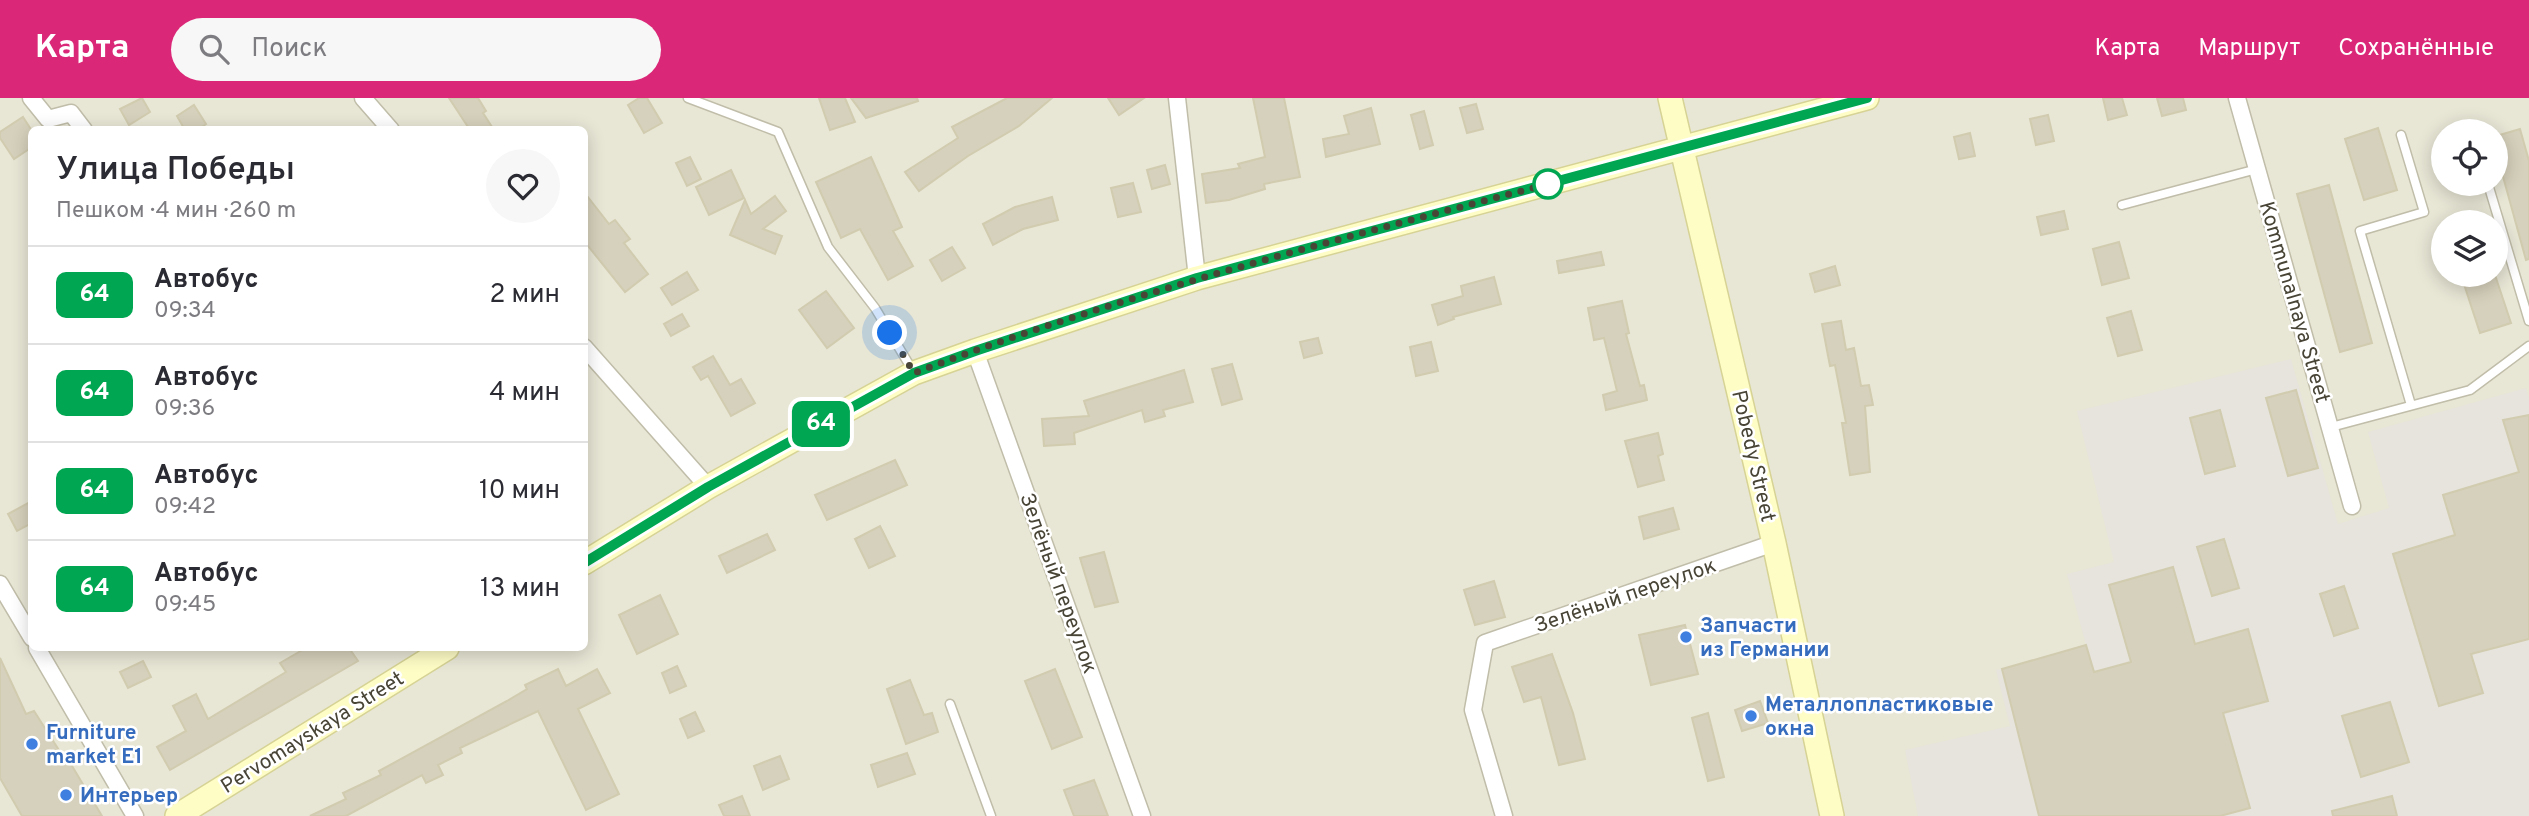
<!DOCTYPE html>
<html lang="ru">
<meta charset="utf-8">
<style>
:root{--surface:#fff;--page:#f7f7f7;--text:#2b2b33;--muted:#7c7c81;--line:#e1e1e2;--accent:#db2777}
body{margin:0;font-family:Overpass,sans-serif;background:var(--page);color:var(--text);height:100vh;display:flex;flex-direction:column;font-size:26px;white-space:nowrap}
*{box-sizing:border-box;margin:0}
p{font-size:23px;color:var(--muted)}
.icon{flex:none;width:38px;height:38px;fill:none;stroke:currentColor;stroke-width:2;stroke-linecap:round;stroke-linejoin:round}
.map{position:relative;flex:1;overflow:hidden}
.side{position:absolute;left:28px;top:28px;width:560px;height:525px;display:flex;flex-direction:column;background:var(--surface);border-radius:10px;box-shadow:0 4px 18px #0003}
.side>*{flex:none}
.badge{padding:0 14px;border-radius:10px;font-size:24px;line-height:46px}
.fabs{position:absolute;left:2431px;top:21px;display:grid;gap:14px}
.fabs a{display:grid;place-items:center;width:77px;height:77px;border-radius:50%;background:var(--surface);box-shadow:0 4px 18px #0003;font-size:35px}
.you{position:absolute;width:35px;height:35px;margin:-18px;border:5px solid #fff;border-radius:50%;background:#1a73e8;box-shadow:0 0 0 10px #1a73e833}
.map>.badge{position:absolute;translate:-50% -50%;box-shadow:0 0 0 4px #fff}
.round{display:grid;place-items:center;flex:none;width:74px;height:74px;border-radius:37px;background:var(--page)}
.head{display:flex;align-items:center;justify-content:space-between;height:119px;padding:0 28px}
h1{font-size:33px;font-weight:600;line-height:52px}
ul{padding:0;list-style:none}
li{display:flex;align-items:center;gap:21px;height:98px;padding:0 28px;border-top:2px solid var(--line)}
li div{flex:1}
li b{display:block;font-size:26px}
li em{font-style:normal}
li .badge{min-width:77px;font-weight:700;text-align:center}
header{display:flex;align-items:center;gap:42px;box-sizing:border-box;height:98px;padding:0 35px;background:var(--accent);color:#fff}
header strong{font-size:33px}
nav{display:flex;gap:38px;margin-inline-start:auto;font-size:24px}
.search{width:490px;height:63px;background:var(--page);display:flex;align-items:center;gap:18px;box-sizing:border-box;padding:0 24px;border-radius:38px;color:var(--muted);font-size:26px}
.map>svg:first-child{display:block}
.residential{fill:#e8e6d5;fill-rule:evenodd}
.industrial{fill:#e6e4dc}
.building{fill:#d6d1bc;stroke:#d1cbaf;stroke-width:2}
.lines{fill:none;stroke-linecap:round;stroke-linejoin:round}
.lane-casing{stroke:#c0bda9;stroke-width:11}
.street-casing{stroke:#c0bda9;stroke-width:19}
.secondary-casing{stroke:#d6d395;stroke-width:26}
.lane{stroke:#fff;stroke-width:8}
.street{stroke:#fff;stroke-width:16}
.secondary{stroke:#fffdc6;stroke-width:23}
.line-casing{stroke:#fff;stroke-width:16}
.line{stroke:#00a651;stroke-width:10}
.walk{stroke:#484436;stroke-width:7;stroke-dasharray:0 12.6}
.stop-dot{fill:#fff;stroke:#00a651;stroke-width:3.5}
.shop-dot{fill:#3f7fe0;stroke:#fff;stroke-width:2.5}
.labels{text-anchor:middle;stroke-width:5;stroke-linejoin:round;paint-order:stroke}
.street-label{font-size:21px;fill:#484436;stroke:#fff}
.shop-label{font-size:21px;font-weight:bold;fill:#366cbe;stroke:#fff;text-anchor:start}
</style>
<header>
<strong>Карта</strong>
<div class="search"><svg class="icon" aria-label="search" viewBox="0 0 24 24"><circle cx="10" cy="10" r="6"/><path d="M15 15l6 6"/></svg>Поиск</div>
<nav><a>Карта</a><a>Маршрут</a><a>Сохранённые</a></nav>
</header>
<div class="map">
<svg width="2529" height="718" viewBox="0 0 2529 718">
<rect width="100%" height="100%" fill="#f4f3e7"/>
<path class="residential" d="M0,0H2529V718H0ZM32,32H584V550H32ZM2443,33H2496V86H2443ZM2443,124H2496V177H2443Z"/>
<polygon class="industrial" points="2291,261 2338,426 2389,410 2368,334 2526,290 2529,300 2529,718 1918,718 1905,652 2010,628 1996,572 2086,547 2067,476 2114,464 2077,313"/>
<g class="building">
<polygon points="142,0 150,14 129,27 120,11"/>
<polygon points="449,0 478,0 486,13 483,15 494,32 470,32"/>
<polygon points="639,0 647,0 662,25 644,35 628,7"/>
<polygon points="819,0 845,0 855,24 830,32"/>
<polygon points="851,0 917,0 918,3 866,20"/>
<polygon points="1007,0 1052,0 1019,28 968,58 919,93 905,74 958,40 952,29"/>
<polygon points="1108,0 1144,0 1119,17"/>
<polygon points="1253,0 1284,0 1300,79 1264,86 1265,91 1229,102 1206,105 1202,76 1240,70 1238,66 1265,59"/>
<polygon points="2103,0 2122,0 2127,17 2108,22"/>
<polygon points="2157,0 2183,0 2186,12 2162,18"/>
<polygon points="1476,6 1483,31 1467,35 1460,10"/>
<polygon points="194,7 206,26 198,32 185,32 177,18"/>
<polygon points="1371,10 1380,46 1326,59 1323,41 1349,36 1344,18"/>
<polygon points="1424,13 1433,47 1420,51 1411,17"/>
<polygon points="2048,17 2054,43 2036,47 2030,21"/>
<polygon points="23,19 32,33 32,49 14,61 0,40 0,34"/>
<polygon points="2378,30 2397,92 2364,102 2345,41"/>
<polygon points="2520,31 2529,63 2529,161 2526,162 2496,53 2496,38"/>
<polygon points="1970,35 1975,58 1959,61 1954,39"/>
<polygon points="690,59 701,81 687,88 676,65"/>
<polygon points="871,59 902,129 893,133 913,168 888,182 860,131 841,140 816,84"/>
<polygon points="1165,67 1170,86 1152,91 1147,72"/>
<polygon points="731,72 744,100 709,117 696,89"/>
<polygon points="1133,85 1141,114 1118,119 1111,90"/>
<polygon points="2329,87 2372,245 2340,254 2297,96"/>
<polygon points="584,94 609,126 615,122 630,141 624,145 648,176 625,194 584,143"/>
<polygon points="775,98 786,113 763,131 782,138 775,156 730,137 745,102 751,116"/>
<polygon points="1052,99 1058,122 1023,131 993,147 983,126 1015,109"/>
<polygon points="2064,113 2068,131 2041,137 2037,119"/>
<polygon points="2119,144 2129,180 2102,187 2093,151"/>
<polygon points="952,149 965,170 942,183 930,162"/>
<polygon points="1601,154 1604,167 1559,175 1557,163"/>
<polygon points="1835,168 1840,187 1815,194 1810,176"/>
<polygon points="687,174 698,192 672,207 661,190"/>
<polygon points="2461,177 2495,177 2511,225 2480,235"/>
<polygon points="1494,179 1501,206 1453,219 1454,221 1438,227 1432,207 1463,198 1461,188"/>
<polygon points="826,193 854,230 827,250 799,212"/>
<polygon points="1622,203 1629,235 1626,236 1640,288 1644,287 1647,302 1606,312 1603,297 1617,293 1604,240 1594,242 1588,210"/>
<polygon points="2131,213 2142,252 2118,258 2107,220"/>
<polygon points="682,216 689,228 671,238 664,226"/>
<polygon points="1841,223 1846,252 1854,250 1861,288 1869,287 1873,307 1865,308 1870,374 1850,377 1842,325 1846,325 1835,267 1830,268 1822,226"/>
<polygon points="1318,240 1322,255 1304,260 1300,244"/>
<polygon points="1431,244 1438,273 1416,278 1410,249"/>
<polygon points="713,258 730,287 741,281 755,305 731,318 708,278 701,282 693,269"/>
<polygon points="1232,266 1242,301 1222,307 1212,271"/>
<polygon points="1184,272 1193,304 1163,312 1165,318 1145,324 1142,312 1074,335 1075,346 1044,348 1042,321 1089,318 1084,303"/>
<polygon points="2296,292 2318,370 2288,378 2266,300"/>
<polygon points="2220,312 2235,368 2205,376 2190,320"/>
<polygon points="2529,317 2529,541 2471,556 2483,595 2439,608 2393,456 2455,437 2443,397 2519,374 2503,322"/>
<polygon points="1658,335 1663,356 1658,358 1664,382 1638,389 1625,343"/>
<polygon points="895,362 907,387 827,422 815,397"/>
<polygon points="32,403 32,425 17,433 8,416"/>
<polygon points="1673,410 1679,431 1644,441 1639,419"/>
<polygon points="880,428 895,458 869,470 855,441"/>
<polygon points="767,436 775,452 727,475 719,458"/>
<polygon points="2224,441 2239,490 2212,498 2197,449"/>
<polygon points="1104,454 1118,504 1095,509 1080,460"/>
<polygon points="2173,469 2195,546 2248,531 2268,603 2223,615 2250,710 2220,718 2039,718 2002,571 2086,547 2094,574 2131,564 2109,487"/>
<polygon points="1494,483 1505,519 1475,527 1464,492"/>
<polygon points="2344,488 2358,530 2334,538 2320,496"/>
<polygon points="660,497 678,536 637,556 619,517"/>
<polygon points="1685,527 1698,576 1651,587 1639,537"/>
<polygon points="306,550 349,550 358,563 170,672 157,649 186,633 173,608 196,596 208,621 286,574 280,565"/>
<polygon points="1552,556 1573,615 1585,661 1559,667 1541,599 1524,604 1512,569"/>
<polygon points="0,560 26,616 34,613 64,660 66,658 102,718 22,718 0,680"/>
<polygon points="143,563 151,579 128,590 120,574"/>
<polygon points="677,568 686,588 670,595 662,575"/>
<polygon points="558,571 566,588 597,571 610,595 578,611 619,696 586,712 538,613 460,650 462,655 438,667 443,677 426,685 422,677 346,718 310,718 346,701 343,695 381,677 379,673 507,603 527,591 525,587"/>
<polygon points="1055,571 1082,639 1052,651 1025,583"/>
<polygon points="910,582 924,617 932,615 938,634 906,646 887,591"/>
<polygon points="1760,603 1768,625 1742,633 1735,612"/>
<polygon points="2390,604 2409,664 2361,679 2342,618"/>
<polygon points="695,614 704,633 688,640 680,621"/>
<polygon points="1708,615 1724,679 1708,683 1692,620"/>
<polygon points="907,655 915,676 878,689 871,667"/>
<polygon points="780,658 789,681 763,692 754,668"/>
<polygon points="1094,682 1108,718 1074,718 1064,692"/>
<polygon points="742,698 750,718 724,718 719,707"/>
<polygon points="2392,698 2397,718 2333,718 2332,713"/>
</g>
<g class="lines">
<defs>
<g id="lane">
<polyline points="688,0 778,34 828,149 875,210 913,273"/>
<polyline points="2401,37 2424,114 2360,133 2411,307"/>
<polyline points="2488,86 2529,223"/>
<polyline points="2122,107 2257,71"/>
<polyline points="2331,329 2470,292 2529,248"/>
<polyline points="950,606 991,718"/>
</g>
<g id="street">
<polyline points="31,0 48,21 71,15 84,32"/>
<polyline points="363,0 391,32"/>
<polyline points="1177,0 1197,180"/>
<polyline points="2237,0 2352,408"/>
<polyline points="584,249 708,389"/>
<polyline points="975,253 1142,718"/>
<polyline points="0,486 32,540"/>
<polyline points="37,550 135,718"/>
<polyline points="1504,718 1473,612 1485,545 1774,445"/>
</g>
<g id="secondary">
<polyline points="1670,0 1774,445 1832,718"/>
<polyline points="584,465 708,389 914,275 975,253 1197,180 1867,0"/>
<polyline points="177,718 447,550"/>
</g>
</defs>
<use href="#lane" class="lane-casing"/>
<use href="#street" class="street-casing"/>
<use href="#secondary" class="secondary-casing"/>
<use href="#lane" class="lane"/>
<use href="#street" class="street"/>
<use href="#secondary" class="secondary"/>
</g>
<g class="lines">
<defs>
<polyline id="line" points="584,465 708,389 914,275 975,253 1197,180 1867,0"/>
</defs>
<use href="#line" class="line-casing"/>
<use href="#line" class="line"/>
<path class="walk" d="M890,235L914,275C1120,197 1335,142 1548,86"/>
</g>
<circle class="stop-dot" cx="1548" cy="86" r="14"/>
<g class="shop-dot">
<circle cx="1686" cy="539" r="7"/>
<circle cx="1751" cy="618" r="7"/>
<circle cx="32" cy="646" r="7"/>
<circle cx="66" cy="697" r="7"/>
</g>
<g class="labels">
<g class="street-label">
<text transform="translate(2295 204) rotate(74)" y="7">Kommunalnaya Street</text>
<text transform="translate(1754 358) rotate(77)" y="7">Pobedy Street</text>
<text transform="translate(1059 485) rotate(70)" y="7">Зелёный переулок</text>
<text transform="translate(1625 497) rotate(-19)" y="7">Зелёный переулок</text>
<text transform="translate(312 634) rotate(-32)" y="7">Pervomayskaya Street</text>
</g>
<g class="shop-label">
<text x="1700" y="534">Запчасти<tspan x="1700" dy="24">из Германии</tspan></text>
<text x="1765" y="613">Металлопластиковые<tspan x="1765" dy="24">окна</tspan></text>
<text x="46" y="641">Furniture<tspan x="46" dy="24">market E1</tspan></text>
<text x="80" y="704">Интерьер</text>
</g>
</g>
</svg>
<div class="fabs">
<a><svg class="icon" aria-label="locate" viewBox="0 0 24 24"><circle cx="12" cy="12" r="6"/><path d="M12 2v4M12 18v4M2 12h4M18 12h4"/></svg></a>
<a><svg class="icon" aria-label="layers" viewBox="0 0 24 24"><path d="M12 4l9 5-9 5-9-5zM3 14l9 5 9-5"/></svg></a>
</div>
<div class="you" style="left:890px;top:235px"></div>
<b class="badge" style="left:821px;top:326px;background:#00a651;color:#fff">64</b>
<section class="side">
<div class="head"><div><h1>Улица Победы</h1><p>Пешком · 4 мин · 260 m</p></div><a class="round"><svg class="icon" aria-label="heart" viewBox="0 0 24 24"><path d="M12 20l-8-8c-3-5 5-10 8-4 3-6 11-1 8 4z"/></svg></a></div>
<ul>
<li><span class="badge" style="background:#00a651;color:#fff">64</span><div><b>Автобус</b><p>09:34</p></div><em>2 мин</em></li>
<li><span class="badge" style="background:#00a651;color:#fff">64</span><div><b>Автобус</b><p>09:36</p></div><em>4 мин</em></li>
<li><span class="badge" style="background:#00a651;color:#fff">64</span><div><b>Автобус</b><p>09:42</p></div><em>10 мин</em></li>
<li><span class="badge" style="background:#00a651;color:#fff">64</span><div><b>Автобус</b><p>09:45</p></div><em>13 мин</em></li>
</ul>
</section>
</div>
